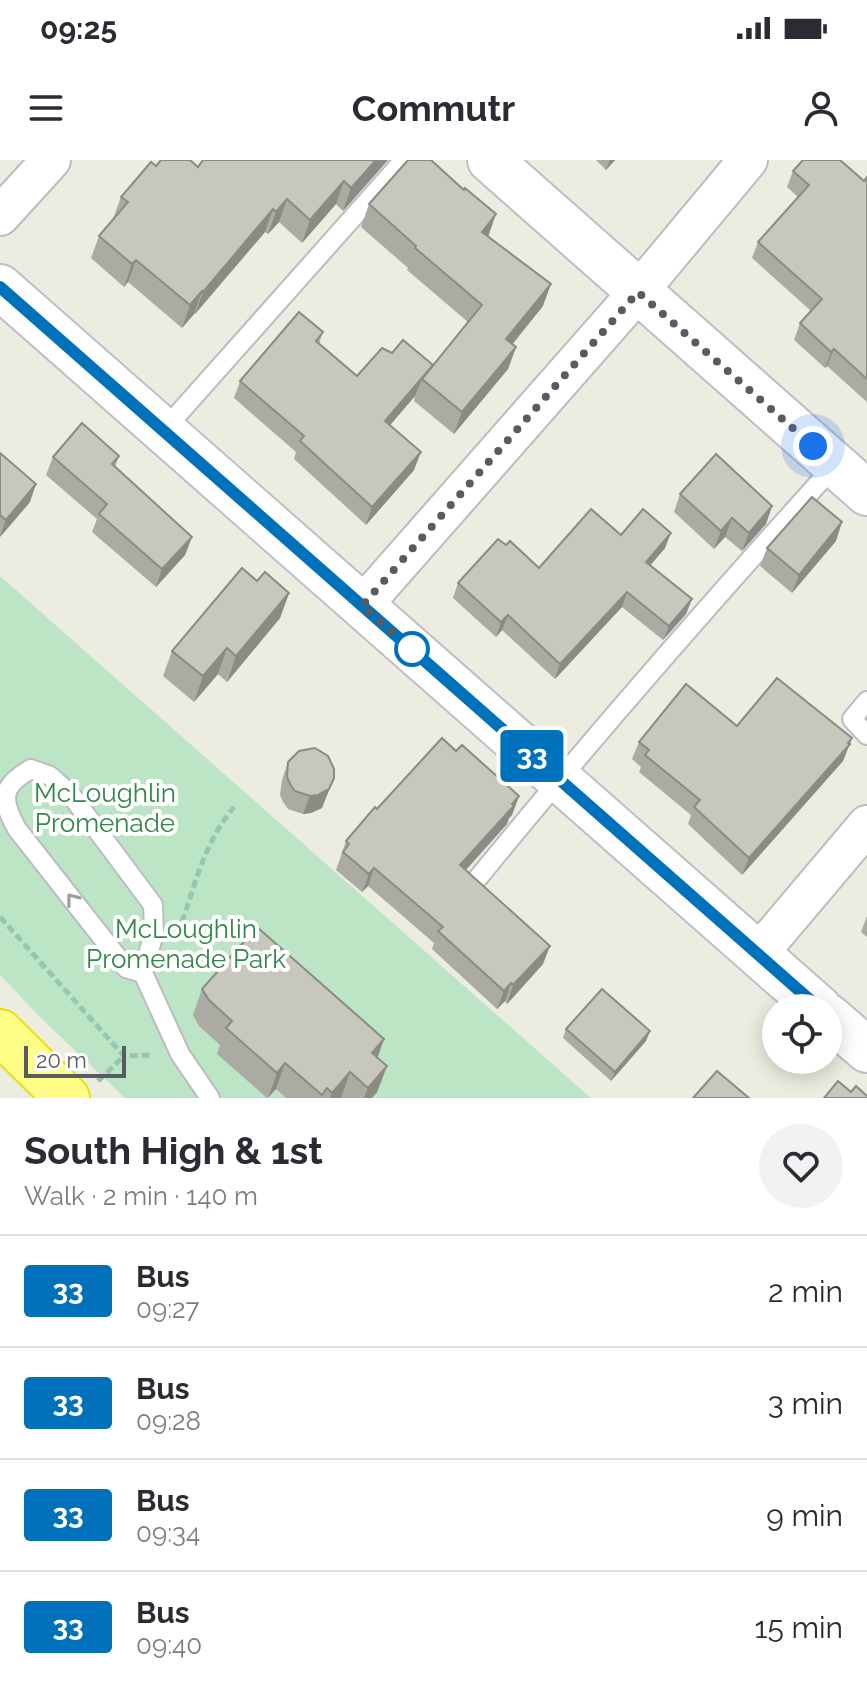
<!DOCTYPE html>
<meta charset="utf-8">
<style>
:root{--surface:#fff;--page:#f2f2f3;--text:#2b2b33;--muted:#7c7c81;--line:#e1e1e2}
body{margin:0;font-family:Raleway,sans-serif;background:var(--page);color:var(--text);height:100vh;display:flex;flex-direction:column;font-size:30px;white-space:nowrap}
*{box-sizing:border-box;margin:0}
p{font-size:26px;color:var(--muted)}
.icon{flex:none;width:44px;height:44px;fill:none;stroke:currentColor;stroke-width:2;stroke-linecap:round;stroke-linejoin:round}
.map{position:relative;height:938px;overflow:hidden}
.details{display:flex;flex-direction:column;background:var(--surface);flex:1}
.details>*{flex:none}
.badge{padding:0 16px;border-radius:6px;font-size:28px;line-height:52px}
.controls{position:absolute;left:762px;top:834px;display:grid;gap:16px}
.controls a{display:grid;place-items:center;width:80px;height:80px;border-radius:50%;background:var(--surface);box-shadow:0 4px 20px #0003;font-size:40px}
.scale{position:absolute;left:24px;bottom:20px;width:102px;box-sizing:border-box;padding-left:8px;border:4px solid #595b62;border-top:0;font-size:22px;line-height:28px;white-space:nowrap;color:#595b62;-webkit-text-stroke:6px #fff;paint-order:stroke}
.you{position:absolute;width:40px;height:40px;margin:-20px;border:6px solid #fff;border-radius:50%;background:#1a73e8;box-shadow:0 0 0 12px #1a73e833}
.map>.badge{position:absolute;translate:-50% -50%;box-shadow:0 0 0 4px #fff}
.round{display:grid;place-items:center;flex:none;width:84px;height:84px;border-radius:42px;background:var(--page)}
.summary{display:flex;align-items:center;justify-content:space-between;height:136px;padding:0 24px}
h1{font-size:38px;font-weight:700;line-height:60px}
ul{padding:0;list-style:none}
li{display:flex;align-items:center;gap:24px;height:112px;padding:0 24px;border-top:2px solid var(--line)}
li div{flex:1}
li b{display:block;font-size:30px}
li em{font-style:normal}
li .badge{min-width:88px;font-weight:700;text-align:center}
.status{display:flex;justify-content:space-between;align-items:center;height:56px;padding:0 40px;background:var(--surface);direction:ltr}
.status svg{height:22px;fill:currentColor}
header{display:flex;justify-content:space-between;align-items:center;height:104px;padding:0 24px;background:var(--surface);font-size:36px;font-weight:700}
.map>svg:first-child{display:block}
.green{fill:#bce5c6}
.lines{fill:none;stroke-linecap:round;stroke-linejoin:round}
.lane-casing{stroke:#bbbcc2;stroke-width:22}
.street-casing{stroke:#bbbcc2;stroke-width:42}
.secondary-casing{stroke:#bdbec7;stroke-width:48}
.highway-casing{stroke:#edde00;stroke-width:48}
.path{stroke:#95c6af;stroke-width:5;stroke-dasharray:8 4;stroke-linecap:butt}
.lane{stroke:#fff;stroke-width:18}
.street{stroke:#fff;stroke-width:38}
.secondary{stroke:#fff;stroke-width:44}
.highway{stroke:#fefd86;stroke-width:44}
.wall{fill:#ababa3}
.shaded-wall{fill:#8b8b84}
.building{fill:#c7c7bd;stroke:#8b8b84;stroke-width:2}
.oneway{stroke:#9b9da1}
.line-casing{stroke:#fff;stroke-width:18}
.line{stroke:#0072bc;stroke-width:12}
.walk{stroke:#595b62;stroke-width:8;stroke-dasharray:0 14.4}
.stop-dot{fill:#fff;stroke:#0072bc;stroke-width:4}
.labels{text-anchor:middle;stroke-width:8;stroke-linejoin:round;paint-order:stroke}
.park-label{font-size:26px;fill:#34864c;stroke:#fff}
</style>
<div class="status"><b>09:25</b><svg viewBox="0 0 49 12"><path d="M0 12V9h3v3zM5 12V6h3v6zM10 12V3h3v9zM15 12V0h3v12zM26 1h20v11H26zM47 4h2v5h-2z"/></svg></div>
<header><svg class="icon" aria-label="menu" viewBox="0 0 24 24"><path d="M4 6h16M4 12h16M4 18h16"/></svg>Commutr<svg class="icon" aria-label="person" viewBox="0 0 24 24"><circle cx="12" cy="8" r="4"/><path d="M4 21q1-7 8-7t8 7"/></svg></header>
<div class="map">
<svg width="867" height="938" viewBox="0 0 867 938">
<rect width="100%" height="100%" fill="#ecece0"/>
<polygon class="green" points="0,416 591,938 125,938 41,858 0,815"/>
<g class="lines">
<defs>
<g id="lane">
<polyline points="163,271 404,0"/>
<polyline points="867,541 852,559 867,575"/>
<path d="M478,718C593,577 713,440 835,305"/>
<path d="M143,813L126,808L17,669C1,640 0,626 31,609L50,616L71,635L153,745L154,773L143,813L180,894L210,938"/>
</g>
<g id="street">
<polyline points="0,56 51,0"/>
<polyline points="362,446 638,132 748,0"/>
<polyline points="758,794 867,665"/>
</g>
<g id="secondary">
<polyline points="490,0 867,333"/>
<polyline points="0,127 819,848"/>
<polyline points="828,856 867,890"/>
</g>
<polyline id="highway" points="0,872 67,938"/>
</defs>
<use href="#lane" class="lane-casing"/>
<use href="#street" class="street-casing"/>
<use href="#secondary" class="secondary-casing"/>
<use href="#highway" class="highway-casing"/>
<g class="path">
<polyline points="0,757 124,896 153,895"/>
<path d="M182,762C196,721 206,680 234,647"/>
<polyline points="98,921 124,896"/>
</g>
<use href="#lane" class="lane"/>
<use href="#street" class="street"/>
<use href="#secondary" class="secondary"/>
<use href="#highway" class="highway"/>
</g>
<g class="wall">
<polygon points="203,0 388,0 343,51 336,44 302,83 279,62 268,74 265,72 195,154 194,154 182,168 128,122 124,127 91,98 99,76 113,59 121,37 156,6 198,7"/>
<polygon points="596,0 615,0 606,10"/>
<polygon points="793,11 864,21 867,17 867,242 827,206 825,208 794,180 800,163 811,151 752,98 758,82 798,37 787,27"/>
<polygon points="369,44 488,76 543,146 513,184 516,187 508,209 454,274 414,241 415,236 390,265 414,310 366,365 294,299 296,292 234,238 240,221 323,172 319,184 357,216 392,193 433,205 468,162 407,110 408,108 361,67"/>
<polygon points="0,293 30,342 0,377"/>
<polygon points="119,296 115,307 192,377 185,395 156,427 92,372 97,359 46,315 53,297"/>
<polygon points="680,334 772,346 766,364 742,391 725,377 714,389 674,352"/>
<polygon points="621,375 665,388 650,406 692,439 686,454 663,480 622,447 555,519 502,470 496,477 453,438 458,423 506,385 539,408"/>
<polygon points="836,381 792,433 760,406 767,388"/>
<polygon points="257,421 289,433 280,458 227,522 218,514 194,542 163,516 172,491"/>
<polygon points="852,578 843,601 742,715 688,664 691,655 639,612 641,607 632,599 639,582"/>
<polygon points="456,591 519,636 512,655 509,658 507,664 466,710 543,804 507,844 505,841 497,849 432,789 434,783 368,726 362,732 336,710 346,681 377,649"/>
<polygon points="288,602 322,648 311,653 303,654 288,649 283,642 280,635 282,620"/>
<polygon points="867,756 867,777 861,772"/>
<polygon points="202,829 377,898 387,906 377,932 372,938 286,938 276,929 267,938 217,894 220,885 199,866 193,855"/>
<polygon points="566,869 646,881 611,921 563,878"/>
</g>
<g class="shaded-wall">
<polygon points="376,0 388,0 343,51 351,28"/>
<polygon points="610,0 615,0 606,10"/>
<polygon points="344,21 336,44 302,83 310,60"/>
<polygon points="287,39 279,62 268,74 276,52"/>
<polygon points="273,49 265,72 195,154 203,132"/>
<polygon points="496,54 488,77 482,72"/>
<polygon points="136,100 128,122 124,127 132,104"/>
<polygon points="551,124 543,146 498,201 506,179"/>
<polygon points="202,131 194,154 182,168 190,145"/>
<polygon points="516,187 508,209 454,274 462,252"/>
<polygon points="834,189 827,206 825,208 831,192"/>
<polygon points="422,219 415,236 379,278 385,261"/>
<polygon points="421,292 414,310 366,365 372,347"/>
<polygon points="36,324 30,342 0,377 6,360"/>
<polygon points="772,346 766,364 742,391 749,373"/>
<polygon points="732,358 725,377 714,389 721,371"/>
<polygon points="842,362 836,381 792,433 799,415"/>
<polygon points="671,373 665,388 640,417 646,402"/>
<polygon points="192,377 185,395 156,427 162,409"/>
<polygon points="627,432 622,447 555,519 560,504"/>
<polygon points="289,433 280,458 227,522 236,496"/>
<polygon points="692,439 686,454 663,480 669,466"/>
<polygon points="508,455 502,470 496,477 501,462"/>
<polygon points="227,488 218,514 194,542 203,516"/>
<polygon points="852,578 843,601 742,715 749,698"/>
<polygon points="334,618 322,648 311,653 303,654 310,636"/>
<polygon points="519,636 512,655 509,658 507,664 454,723 460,705"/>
<polygon points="374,708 368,726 362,732 369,714"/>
<polygon points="550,786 543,804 507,844 513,825"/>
<polygon points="511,823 505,841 497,849 504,831"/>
<polygon points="650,871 646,881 611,921 615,912"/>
<polygon points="384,879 375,905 372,893"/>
<polygon points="285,903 276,929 268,938 277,913"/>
<polygon points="387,906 377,932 372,938 364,938 368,928"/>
<polygon points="350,912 341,938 330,938 332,933"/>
</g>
<g class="building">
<polygon points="161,0 190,0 198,7 203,0 376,0 351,28 344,21 310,60 287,39 276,52 273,49 203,132 202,131 190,145 136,100 132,104 99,76 128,42 121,37 151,2 156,6"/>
<polygon points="408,0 431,0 464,30 465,28 496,54 482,72 551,124 506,179 516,187 462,252 422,219 482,145 415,88 416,86 369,44"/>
<polygon points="803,0 840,0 864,21 867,17 867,219 834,189 831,192 800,163 822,139 758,82 809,25 793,11"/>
<polygon points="299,152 323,172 316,181 357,216 382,188 392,193 403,180 433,205 385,261 421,292 372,347 300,281 304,276 240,221"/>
<polygon points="82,263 119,296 112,304 192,377 162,409 99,354 107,344 53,297"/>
<polygon points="0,293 36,324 6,360 0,355"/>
<polygon points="716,294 772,346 749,373 732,358 721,371 680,334"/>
<polygon points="812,337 842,362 799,415 767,388"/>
<polygon points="591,349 621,375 643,349 671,373 646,402 692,439 669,466 627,432 560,504 508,455 501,462 458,423 498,379 506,385 510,381 539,408"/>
<polygon points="242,408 257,421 265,412 289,433 236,496 227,488 203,516 172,491"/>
<polygon points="777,518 852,578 848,583 850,584 749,698 694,647 700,640 645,595 649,590 639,582 686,524 737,566"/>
<polygon points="442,578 456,591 462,585 519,636 512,644 514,646 510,650 460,705 550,786 513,825 511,823 504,831 438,771 443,767 374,708 369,714 343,692 349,684 346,681 375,647 377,649"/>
<polygon points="315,588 328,596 334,609 334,618 329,629 318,635 310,636 295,631 290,624 287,617 288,602 299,591"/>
<polygon points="257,767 384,879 372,893 387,906 368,928 350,912 332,933 327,928 322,935 285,903 277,913 226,868 232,861 209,840 202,829"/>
<polygon points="602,829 650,871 615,912 566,869"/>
<polygon points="717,911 749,938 693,938"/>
<polygon points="838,921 851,932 856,926 867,936 867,938 824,938"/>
</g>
<defs><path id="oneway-chevron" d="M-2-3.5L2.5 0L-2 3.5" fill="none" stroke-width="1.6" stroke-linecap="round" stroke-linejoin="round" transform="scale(2)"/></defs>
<use class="oneway" href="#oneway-chevron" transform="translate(72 739) rotate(-128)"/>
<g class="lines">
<defs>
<polyline id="line" points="0,127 819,848"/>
</defs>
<use href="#line" class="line-casing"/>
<use href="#line" class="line"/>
<polyline class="walk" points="412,489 418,494 362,446 638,132 813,286"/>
</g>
<circle class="stop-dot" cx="412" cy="489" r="16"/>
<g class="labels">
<g class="park-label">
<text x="105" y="642">McLoughlin<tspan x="105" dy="30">Promenade</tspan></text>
<text x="186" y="778">McLoughlin<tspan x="186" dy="30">Promenade Park</tspan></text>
</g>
</g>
</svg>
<div class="controls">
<a><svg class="icon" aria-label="locate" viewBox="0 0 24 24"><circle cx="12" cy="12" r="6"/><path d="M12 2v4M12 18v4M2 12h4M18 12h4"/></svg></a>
</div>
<div class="scale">20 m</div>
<div class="you" style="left:813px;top:286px"></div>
<b class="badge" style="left:532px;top:596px;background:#0072bc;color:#fff">33</b>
</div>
<section class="details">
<div class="summary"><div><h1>South High &amp; 1st</h1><p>Walk · 2 min · 140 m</p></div><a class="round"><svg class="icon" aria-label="heart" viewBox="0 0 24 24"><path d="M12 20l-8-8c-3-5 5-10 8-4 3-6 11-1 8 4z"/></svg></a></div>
<ul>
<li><span class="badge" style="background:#0072bc;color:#fff">33</span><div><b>Bus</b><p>09:27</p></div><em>2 min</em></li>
<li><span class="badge" style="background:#0072bc;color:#fff">33</span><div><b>Bus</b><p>09:28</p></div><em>3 min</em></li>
<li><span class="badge" style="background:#0072bc;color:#fff">33</span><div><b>Bus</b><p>09:34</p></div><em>9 min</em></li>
<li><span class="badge" style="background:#0072bc;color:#fff">33</span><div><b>Bus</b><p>09:40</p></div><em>15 min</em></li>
</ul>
</section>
